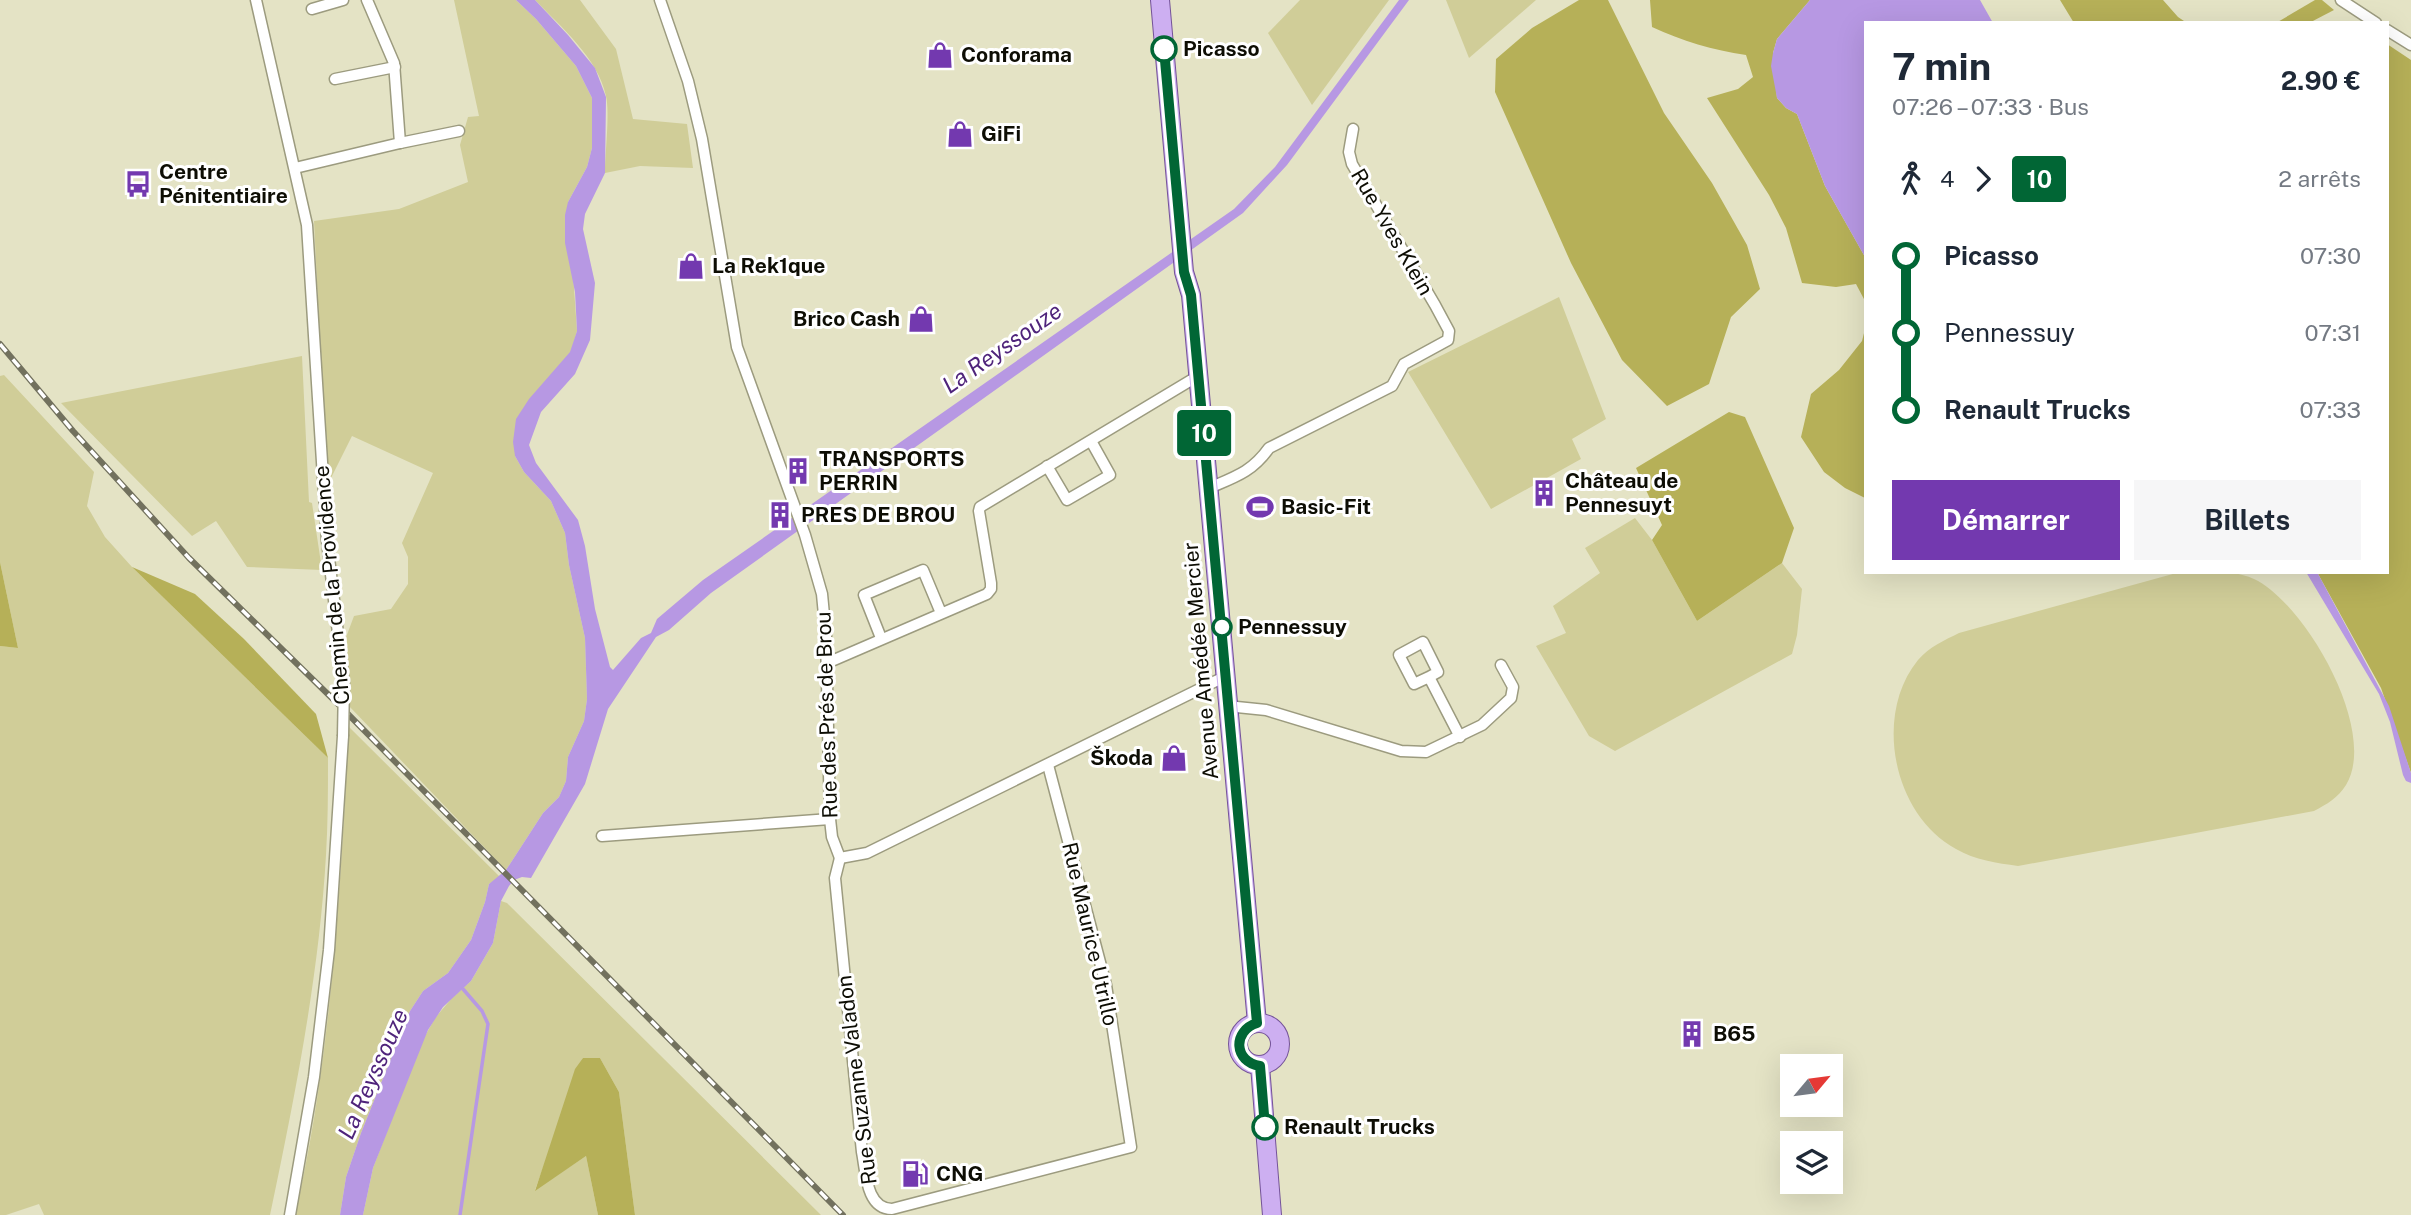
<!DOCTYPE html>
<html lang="fr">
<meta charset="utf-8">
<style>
:root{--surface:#fff;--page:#f6f6f7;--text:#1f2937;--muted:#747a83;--accent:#7339af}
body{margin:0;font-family:"Public Sans",sans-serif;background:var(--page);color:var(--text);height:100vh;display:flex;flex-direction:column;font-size:26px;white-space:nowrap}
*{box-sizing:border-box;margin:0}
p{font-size:23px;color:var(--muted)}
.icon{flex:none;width:38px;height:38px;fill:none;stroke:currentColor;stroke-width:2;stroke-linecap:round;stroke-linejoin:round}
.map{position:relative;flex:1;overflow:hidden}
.panel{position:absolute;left:1864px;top:21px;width:525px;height:553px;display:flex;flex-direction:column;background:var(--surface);border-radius:0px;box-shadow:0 7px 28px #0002}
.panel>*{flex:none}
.badge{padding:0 14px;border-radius:5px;font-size:24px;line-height:46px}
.needle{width:46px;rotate:61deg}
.controls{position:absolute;left:1780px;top:1054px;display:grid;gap:14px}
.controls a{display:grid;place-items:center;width:63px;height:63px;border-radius:0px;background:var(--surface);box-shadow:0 7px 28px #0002;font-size:35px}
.map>.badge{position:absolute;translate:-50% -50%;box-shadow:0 0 0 4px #fff}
.legs{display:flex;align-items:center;gap:10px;height:77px;padding:0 28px;font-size:23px}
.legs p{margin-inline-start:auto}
.headline{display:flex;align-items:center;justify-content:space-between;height:119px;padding:0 28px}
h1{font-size:38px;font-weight:700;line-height:52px}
.button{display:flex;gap:14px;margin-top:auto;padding:14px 28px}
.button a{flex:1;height:80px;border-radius:0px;background:var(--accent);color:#fff;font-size:28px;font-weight:700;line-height:80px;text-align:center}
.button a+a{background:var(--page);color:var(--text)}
ul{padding:0 28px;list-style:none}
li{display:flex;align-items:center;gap:24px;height:77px;font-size:26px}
li i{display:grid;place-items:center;width:10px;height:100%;margin:0 9px;background:currentColor}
li i::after{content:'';width:18px;height:18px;margin:-9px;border:5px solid;border-radius:50%;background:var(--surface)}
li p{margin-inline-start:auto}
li:first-child i{background:linear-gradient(#0000 50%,currentColor 0)}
li:last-child i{background:linear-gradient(currentColor 50%,#0000 0)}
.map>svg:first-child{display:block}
.green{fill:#d0cd98}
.forest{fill:#b6b058}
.water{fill:#b798e3}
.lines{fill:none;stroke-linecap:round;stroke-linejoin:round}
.stream{stroke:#b798e3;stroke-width:3.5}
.minor-casing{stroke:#9c9b7f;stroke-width:13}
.primary-casing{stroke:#745398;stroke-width:20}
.minor{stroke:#fff;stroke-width:10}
.primary{stroke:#cdaff1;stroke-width:18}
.rail-casing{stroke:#72715e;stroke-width:6}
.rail{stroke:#fff;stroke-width:3.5;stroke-dasharray:10;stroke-linecap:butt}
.minor-bridge-casing{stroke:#9c9b7f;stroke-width:13;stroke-linecap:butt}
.minor-bridge{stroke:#fff;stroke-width:10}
.line-1-casing{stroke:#fff;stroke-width:16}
.line-1{stroke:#016635;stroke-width:10}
.stop-1-dot{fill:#fff;stroke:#016635;stroke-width:3.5}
.labels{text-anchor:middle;stroke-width:6;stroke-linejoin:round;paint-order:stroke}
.stop-label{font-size:21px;font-weight:bold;fill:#0d0d04;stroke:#fff;text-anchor:start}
.poi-label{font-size:21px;font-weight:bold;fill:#0d0d04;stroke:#fff;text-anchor:start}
.street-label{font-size:21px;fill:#0d0d04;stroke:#fff}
.water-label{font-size:23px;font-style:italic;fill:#4f247b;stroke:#fff}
</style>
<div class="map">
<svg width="2411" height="1215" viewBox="0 0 2411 1215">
<rect width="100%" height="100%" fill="#e4e3c5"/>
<g class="green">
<polygon points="454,0 516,0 536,19 576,66 592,98 592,148 587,167 568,202 577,331 571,352 561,365 515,456 524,472 551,501 565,533 569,565 585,638 587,699 584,721 568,757 566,781 559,797 543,813 506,870 349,706 345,640 354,616 391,609 408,584 408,557 402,543 433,473 352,436 327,486 314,221 399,209 468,182 460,145 468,117 479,116"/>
<path d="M535,0H580L616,49L633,119L687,124L693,168L640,166L605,173C605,153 610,114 606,96C598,58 561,27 535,0Z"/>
<polygon points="1300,0 1389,0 1312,105 1268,33"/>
<polygon points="1446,0 1536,0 1469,58"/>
<polygon points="1559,297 1606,419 1572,439 1581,459 1491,509 1408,372"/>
<polygon points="302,356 309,502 312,503 322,570 247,567 216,521 192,536 61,403"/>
<path d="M4,375L94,472L87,506L105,537L132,567L328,758C328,790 328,823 326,855C319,976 295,1096 270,1215H44L39,1204L6,1215H0V646L18,648L0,562V376Z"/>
<polygon points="1635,518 1652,540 1697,621 1782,563 1802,589 1797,635 1792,654 1615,751 1589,736 1536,646 1566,633 1553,606 1600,573 1585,548"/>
<path d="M2180,572C2204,572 2232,569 2254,579C2305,603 2379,731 2346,785C2338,798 2327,804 2314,811L2018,866C1997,863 1975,860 1956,849C1893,815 1873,715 1918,660C1929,647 1945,640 1959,633Z"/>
<path d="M349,727L500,877L489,884L485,902L471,940L448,973L423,991L410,1011L361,1133L346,1177L340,1215H295C332,1055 340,891 349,727Z"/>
<polygon points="501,901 507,903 821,1215 635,1215 619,1092 600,1058 583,1058 535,1190 586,1156 598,1215 363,1215 373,1168 420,1045 435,1018 452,998 471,981 493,943"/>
</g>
<g class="forest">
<polygon points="1579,0 1608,0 1664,113 1712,183 1747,245 1760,289 1731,317 1709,384 1667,406 1622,360 1571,263 1495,92 1496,59 1532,28"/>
<path d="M1650,0H1810L1777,39L1773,53L1777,98L1786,108L1797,114L1825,186L1865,257V301L1856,284L1836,287L1802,283L1786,228L1769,195L1707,98L1738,89L1753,77L1746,55C1713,50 1682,41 1652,27Z"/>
<polygon points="2060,0 2163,0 2178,17 2187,23 2074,23"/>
<polygon points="2315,0 2322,0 2334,10 2309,23 2276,23"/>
<polygon points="2387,44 2411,60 2411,773 2381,688 2317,572 2387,572"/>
<polygon points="1865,329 1865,498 1845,488 1824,472 1801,437 1811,394 1839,370 1862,341"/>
<polygon points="1729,412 1745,417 1794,528 1782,563 1697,621 1652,540 1662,525 1636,468"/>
<polygon points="0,562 18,648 0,646"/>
<polygon points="132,567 195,594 244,639 316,714 328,758"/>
<polygon points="583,1058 600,1058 619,1092 635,1215 598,1215 586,1156 535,1191 575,1069"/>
</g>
<g class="water">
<polygon points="516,0 535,0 568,35 595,68 606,97 605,173 585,214 583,229 595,283 590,340 575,374 541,412 529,445 536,463 578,520 585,546 595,609 610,667 613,670 641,638 651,633 657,619 703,580 1234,209 1275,167 1399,0 1409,0 1287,165 1243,213 711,593 669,630 656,637 608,709 585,784 531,878 522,877 514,880 509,886 501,901 493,943 471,981 443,1007 428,1030 373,1168 363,1215 340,1215 346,1177 361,1133 410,1011 423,991 448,973 471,940 485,902 489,884 506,870 543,813 559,797 566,781 568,757 584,721 587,699 585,638 569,565 565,533 551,501 524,472 515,456 513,442 516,419 529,399 570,352 577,331 575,292 565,243 565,215 568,202 587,167 592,148 592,98 576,66 536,19"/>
<polygon points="1810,0 1980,0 1993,23 1866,23 1865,257 1825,186 1797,114 1786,108 1777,98 1771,66 1773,53 1777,39"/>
<polygon points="2306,572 2317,572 2389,706 2411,773 2411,783 2406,781 2403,775 2390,722 2379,694"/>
</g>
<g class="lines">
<polyline class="stream" points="460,1215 488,1024 482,1011 463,989"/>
<defs>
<g id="minor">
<polyline points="256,0 307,225 327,541 344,684"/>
<polyline points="660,0 688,81 702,139 737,347 805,535 822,594 826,636 830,819 832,837 840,858 867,853 1224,677"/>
<polyline points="2341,0 2376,23"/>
<polyline points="312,9 343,0"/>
<polyline points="2387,30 2411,45"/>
<polyline points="335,79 395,67"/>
<polyline points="400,143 459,131"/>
<polyline points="295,168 400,143 394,63 367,0"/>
<polyline points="1047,466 1067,500 1110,475 1091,441"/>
<path d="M1209,488C1235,477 1252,472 1269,448L1392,386L1404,364L1448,340L1449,331L1435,305L1352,164L1349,152L1353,129"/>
<polyline points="881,638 864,595 923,570 941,613"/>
<polyline points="827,663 987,594 991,589 991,583 979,511 980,507 1198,376"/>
<polyline points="1429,677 1414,684 1399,655 1423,642 1438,672 1429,677 1460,737"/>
<polyline points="1227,706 1266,710 1401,751 1426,752 1482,725 1511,698 1513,687 1501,665"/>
<polyline points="602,836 830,819"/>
<path d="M840,858L835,878L862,1152C866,1172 866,1209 892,1209L1131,1147L1106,985L1048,765"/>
<polyline points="290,1215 314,1077 329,950 343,736"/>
</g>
<g id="primary">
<polyline points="1160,0 1184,272 1191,295 1257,1023"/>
<circle cx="1259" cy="1044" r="21"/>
<polyline points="1260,1066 1272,1215"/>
</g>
</defs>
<use href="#minor" class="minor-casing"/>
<use href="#primary" class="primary-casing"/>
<use href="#minor" class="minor"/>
<use href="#primary" class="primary"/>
<defs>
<polyline id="rail" points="0,344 73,431 189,558 342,708 843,1215"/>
</defs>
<use href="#rail" class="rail-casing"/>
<use href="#rail" class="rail"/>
<defs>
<polyline id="minor-bridge" points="343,736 344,684"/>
</defs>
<use href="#minor-bridge" class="minor-bridge-casing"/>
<use href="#minor-bridge" class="minor-bridge"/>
</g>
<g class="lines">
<defs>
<path id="line-1" d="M1164,49L1184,272L1191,295L1257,1023C1232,1031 1234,1062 1260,1066L1265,1127"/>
</defs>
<use href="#line-1" class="line-1-casing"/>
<use href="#line-1" class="line-1"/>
</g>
<defs>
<symbol id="shop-bare" viewBox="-9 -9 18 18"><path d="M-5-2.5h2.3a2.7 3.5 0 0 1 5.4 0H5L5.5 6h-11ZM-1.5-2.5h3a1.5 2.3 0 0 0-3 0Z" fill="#7339af" stroke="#fff" stroke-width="2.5" paint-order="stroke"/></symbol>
<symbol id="bus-bare" viewBox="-9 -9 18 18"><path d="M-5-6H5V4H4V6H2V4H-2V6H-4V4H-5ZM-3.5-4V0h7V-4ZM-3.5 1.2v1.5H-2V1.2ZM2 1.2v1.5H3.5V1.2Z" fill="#7339af" stroke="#fff" stroke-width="2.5" paint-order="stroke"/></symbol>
<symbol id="building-bare" viewBox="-9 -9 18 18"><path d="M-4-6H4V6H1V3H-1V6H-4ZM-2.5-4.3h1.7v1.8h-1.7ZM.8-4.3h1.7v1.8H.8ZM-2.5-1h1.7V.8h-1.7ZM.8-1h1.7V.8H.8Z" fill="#7339af" stroke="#fff" stroke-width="2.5" paint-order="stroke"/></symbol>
<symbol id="stadium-bare" viewBox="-9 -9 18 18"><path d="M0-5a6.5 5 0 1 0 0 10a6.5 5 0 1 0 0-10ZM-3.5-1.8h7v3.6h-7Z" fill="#7339af" stroke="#fff" stroke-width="2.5" paint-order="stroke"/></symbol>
<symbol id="fuel-bare" viewBox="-9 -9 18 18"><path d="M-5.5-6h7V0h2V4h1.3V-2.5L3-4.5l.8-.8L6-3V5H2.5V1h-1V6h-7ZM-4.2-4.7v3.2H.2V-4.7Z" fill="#7339af" stroke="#fff" stroke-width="2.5" paint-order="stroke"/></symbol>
</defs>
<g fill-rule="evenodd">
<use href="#shop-bare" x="921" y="36" width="38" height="38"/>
<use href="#shop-bare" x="941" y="115" width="38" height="38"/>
<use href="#bus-bare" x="119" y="165" width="38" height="38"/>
<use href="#shop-bare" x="672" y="247" width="38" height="38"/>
<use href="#shop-bare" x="902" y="300" width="38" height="38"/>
<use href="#building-bare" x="779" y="452" width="38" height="38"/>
<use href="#building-bare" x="1525" y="474" width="38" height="38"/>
<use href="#stadium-bare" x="1241" y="488" width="38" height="38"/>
<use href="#building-bare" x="761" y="496" width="38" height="38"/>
<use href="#shop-bare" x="1155" y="739" width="38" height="38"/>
<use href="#building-bare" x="1673" y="1015" width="38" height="38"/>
<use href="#fuel-bare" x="896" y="1155" width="38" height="38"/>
</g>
<g class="stop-1-dot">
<circle cx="1164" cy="49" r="12"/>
<circle cx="1222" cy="627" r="9"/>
<circle cx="1265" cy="1127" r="12"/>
</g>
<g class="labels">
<g class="stop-label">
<text x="1183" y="56">Picasso</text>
<text x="1238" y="634">Pennessuy</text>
<text x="1284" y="1134">Renault Trucks</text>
</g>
<g class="poi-label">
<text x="961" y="62">Conforama</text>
<text x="981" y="141">GiFi</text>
<text x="159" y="179">Centre<tspan x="159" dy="24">Pénitentiaire</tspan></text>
<text x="712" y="273">La Rek1que</text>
<text x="900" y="326" text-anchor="end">Brico Cash</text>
<text x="819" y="466">TRANSPORTS<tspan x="819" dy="24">PERRIN</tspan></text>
<text x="1565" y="488">Château de<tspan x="1565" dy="24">Pennesuyt</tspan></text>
<text x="1281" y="514">Basic-Fit</text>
<text x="801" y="522">PRES DE BROU</text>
<text x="1153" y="765" text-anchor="end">Škoda</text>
<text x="1713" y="1041">B65</text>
<text x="936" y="1181">CNG</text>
</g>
<g class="street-label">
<text transform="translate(1392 232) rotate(60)" y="7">Rue Yves Klein</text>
<text transform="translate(332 585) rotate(-95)" y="7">Chemin de la Providence</text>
<text transform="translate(1201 661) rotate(-95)" y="7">Avenue Amédée Mercier</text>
<text transform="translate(827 715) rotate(-92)" y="7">Rue des Prés de Brou</text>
<text transform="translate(1090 934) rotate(77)" y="7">Rue Maurice Utrillo</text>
<text transform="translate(857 1080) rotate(-97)" y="7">Rue Suzanne Valadon</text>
</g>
<g class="water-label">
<text transform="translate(1002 348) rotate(-35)" y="8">La Reyssouze</text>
<text transform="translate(373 1074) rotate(-66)" y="8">La Reyssouze</text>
</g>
</g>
</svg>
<div class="controls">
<a><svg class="needle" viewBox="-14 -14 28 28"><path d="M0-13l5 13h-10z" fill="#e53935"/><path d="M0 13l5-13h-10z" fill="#747a83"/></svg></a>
<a><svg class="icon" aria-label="layers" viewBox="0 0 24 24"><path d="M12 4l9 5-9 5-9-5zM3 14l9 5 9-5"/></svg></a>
</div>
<b class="badge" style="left:1204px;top:433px;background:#016635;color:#fff">10</b>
<section class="panel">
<div class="headline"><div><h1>7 min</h1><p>07:26 – 07:33 · Bus</p></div><b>2.90 €</b></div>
<div class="legs"><svg class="icon" aria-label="walk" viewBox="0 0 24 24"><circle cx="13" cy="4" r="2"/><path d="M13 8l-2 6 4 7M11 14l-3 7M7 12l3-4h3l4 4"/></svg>4<svg class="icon" aria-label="forward" viewBox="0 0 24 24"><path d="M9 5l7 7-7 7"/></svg><b class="badge" style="background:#016635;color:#fff">10</b><p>2 arrêts</p></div>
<ul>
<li><i style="color:#016635"></i><b>Picasso</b><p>07:30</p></li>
<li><i style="color:#016635"></i><span>Pennessuy</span><p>07:31</p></li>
<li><i style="color:#016635"></i><b>Renault Trucks</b><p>07:33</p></li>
</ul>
<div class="button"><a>Démarrer</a><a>Billets</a></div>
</section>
</div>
